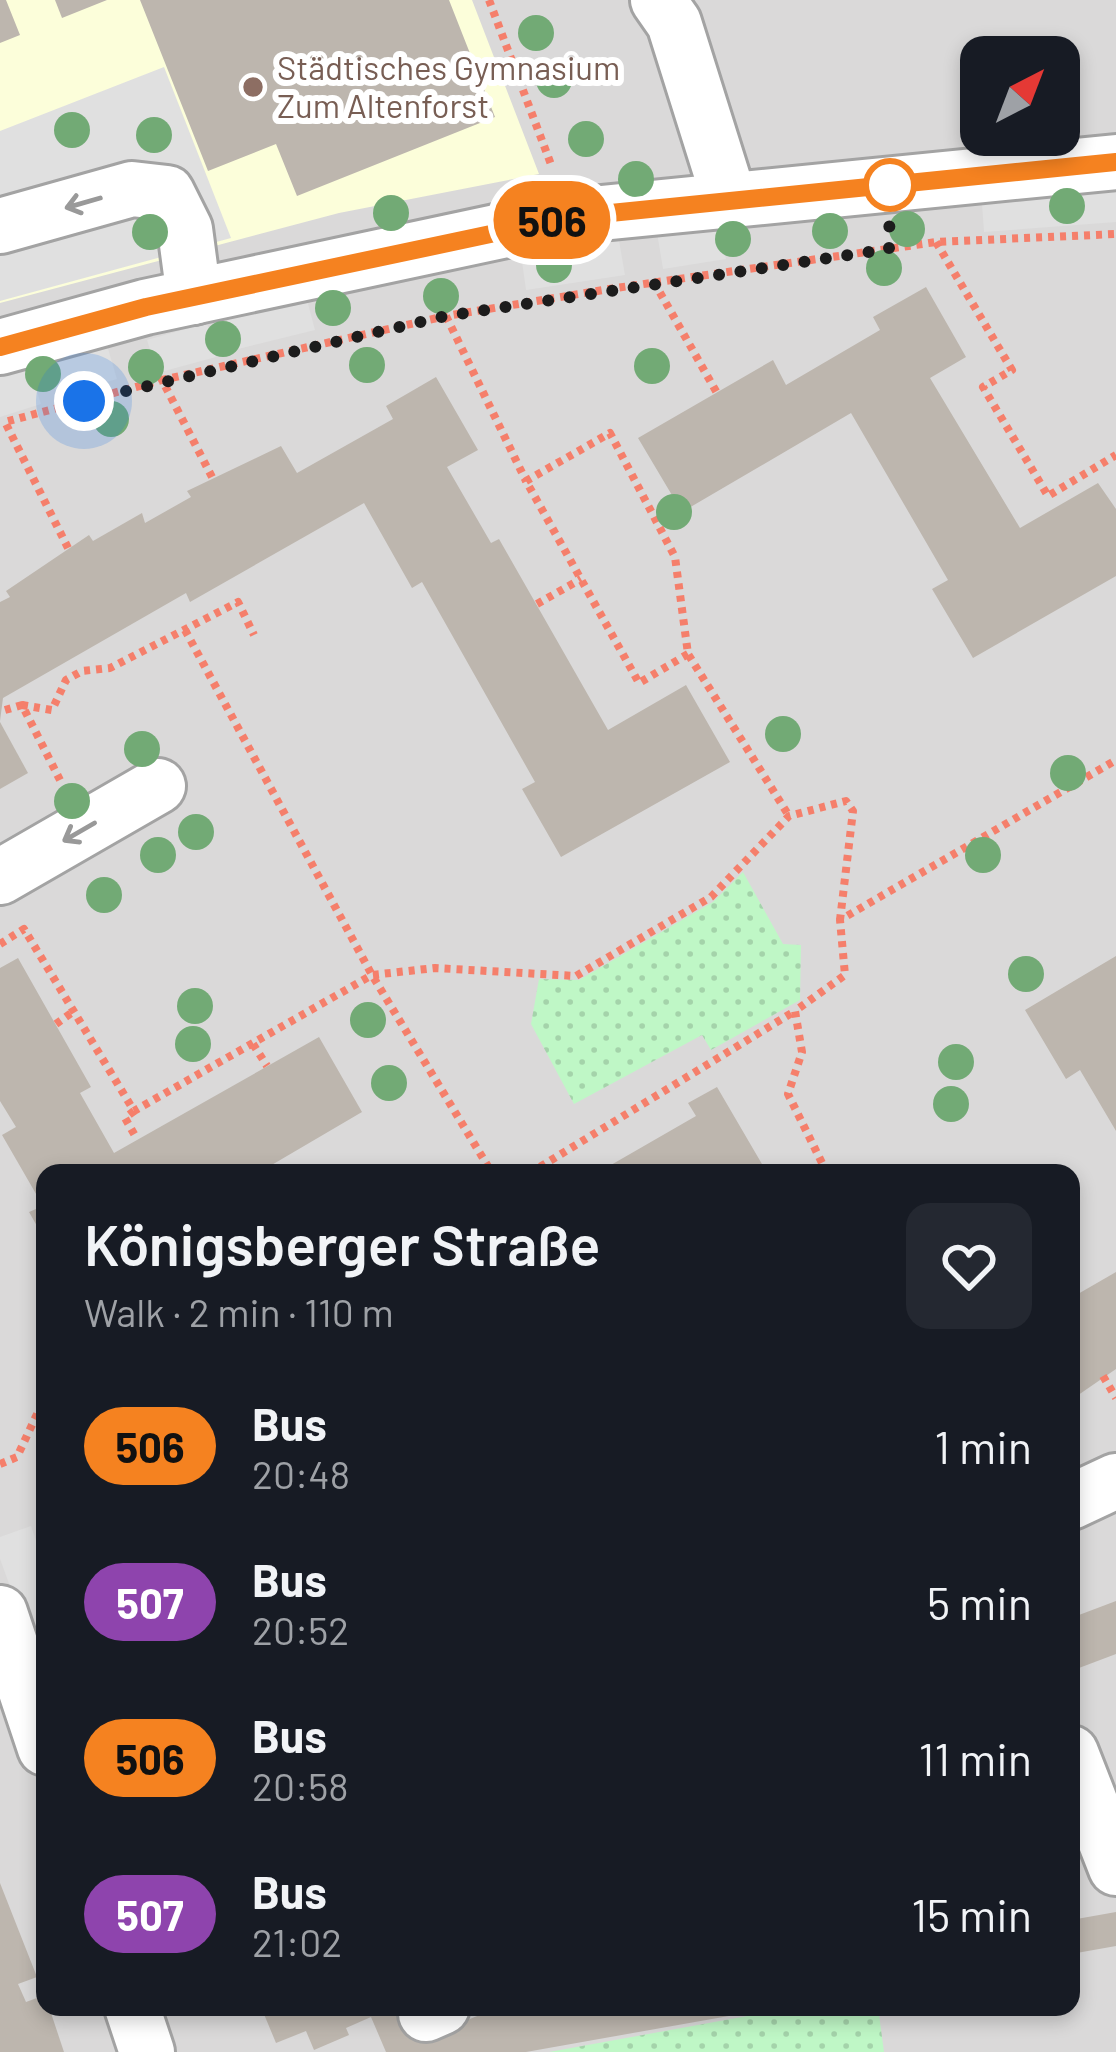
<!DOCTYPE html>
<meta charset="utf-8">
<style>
:root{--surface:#171b24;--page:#242831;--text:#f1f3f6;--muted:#9ea1a6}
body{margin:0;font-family:Barlow,sans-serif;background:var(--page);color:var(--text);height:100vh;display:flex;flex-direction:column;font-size:45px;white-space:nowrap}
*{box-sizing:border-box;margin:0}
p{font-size:39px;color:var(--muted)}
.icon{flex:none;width:66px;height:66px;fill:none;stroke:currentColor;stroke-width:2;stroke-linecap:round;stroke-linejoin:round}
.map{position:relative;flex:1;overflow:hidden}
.sheet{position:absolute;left:36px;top:1164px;width:1044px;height:852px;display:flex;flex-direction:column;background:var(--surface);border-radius:24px;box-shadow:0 6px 18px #0003}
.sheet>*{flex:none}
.badge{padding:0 24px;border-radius:39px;font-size:42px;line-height:78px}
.needle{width:78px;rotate:42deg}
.tools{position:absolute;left:960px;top:36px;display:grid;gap:24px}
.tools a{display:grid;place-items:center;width:120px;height:120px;border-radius:24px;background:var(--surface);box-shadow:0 6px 18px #0003;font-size:60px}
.you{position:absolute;width:60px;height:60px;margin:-30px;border:9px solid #fff;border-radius:50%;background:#1a73e8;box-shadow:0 0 0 18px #1a73e833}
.map>.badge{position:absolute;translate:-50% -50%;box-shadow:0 0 0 6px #fff}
.round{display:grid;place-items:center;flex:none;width:126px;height:126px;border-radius:24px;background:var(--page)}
.head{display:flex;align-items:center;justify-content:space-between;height:204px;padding:0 48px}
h1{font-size:57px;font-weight:600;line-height:90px}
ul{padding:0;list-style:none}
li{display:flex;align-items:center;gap:36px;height:156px;padding:0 48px}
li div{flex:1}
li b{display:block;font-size:45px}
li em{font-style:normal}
li .badge{min-width:132px;font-weight:700;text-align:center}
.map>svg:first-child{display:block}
.residential{fill:#dad9d9;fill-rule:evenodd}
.education{fill:#fcfeda}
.park{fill:url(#park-dots)}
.parking{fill:#e0e0e0}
.building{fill:#bdb6ae}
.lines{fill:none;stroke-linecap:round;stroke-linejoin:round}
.minor-casing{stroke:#a3a3a3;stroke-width:60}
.path{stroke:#f57f6b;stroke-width:8;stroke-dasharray:6 6;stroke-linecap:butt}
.minor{stroke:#fff;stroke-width:54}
.tree{fill:#72aa75}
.oneway{stroke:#999}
.line-casing{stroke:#fff;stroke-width:27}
.line{stroke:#f58220;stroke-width:18}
.walk{stroke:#1c1c1c;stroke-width:12;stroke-dasharray:0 21.6}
.education-dot{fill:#8d6e63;stroke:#fff;stroke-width:4.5}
.stop-dot{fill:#fff;stroke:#f58220;stroke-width:6}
.labels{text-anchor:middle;stroke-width:12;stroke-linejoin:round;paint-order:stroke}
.education-label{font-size:33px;fill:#785e54;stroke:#fff;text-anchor:start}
</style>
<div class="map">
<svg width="1116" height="2052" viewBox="0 0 1116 2052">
<defs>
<pattern id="park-dots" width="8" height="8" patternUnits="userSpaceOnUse" patternTransform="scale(3)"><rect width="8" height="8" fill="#bff7c6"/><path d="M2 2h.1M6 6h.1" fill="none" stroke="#a4d3aa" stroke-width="1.8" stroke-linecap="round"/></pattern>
</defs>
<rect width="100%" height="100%" fill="#edeae2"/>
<path class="residential" d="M0,0H1116V2052H0ZM981,57H1059V135H981ZM45,1173H1071V2007H45Z"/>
<polygon class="education" points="0,0 472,0 539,174 339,213 0,303"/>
<g class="park">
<polygon points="743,872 783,944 801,945 800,1000 711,1050 702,1035 574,1104 531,1024 539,979 579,980 713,902"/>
<polygon points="797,2007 878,2007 884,2052 549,2052"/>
</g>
<g class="parking">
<polygon points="164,67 231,238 0,301 0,131"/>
<polygon points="1116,181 1116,222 984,232 981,191"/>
<polygon points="719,223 726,259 663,269 657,233"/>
<polygon points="619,240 625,275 526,290 521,255"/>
<polygon points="306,296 315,330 234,350 226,316"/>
<polygon points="207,323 216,357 157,373 147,340"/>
<polygon points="107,345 117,379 57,396 48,362"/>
<polygon points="29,366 41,404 0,417 0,375"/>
<polygon points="31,1526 45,1566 45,1683 0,1559 0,1537"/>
</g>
<g class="building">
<polygon points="0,0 6,0 20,35 0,43"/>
<polygon points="55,0 107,0 62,18"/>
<polygon points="140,0 449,0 495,117 297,196 276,144 208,171"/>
<polygon points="926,287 966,357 930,378 1020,528 1098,483 1116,509 1116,576 973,658 932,589 948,580 851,413 682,512 638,438 773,360 786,385 880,330 873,317"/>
<polygon points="436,377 478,450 447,467 491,543 499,539 608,730 686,685 730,762 561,857 522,789 535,782 422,582 412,588 364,503 190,602 186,593 3,698 0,721 0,602 10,597 6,591 89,535 93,541 142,513 145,523 191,497 187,491 281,446 297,473 393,419 386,406"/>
<polygon points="0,722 28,773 0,789"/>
<polygon points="1116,956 1116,1131 1080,1070 1066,1079 1025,1010"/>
<polygon points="18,958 91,1087 80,1093 114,1153 319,1037 362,1112 258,1173 45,1173 45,1240 29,1212 43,1206 2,1135 16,1127 0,1101 0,968"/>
<polygon points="717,1087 766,1171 597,1173 696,1116 688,1103"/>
<polygon points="1116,1272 1116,1369 1071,1400 1071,1298"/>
<polygon points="1116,1601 1116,1654 1071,1671 1071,1618"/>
<polygon points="0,1883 37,1977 18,1984 26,2002 45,1995 64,2052 0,2052"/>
<polygon points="1116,1912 1116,1946 1071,1954 1071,1920"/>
<polygon points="261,2007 414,2007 426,2037 499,2007 768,2009 526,2052 386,2052 371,2017 346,2028 349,2035 314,2050 306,2031 276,2043"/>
</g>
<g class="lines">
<defs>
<g id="minor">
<polyline points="658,0 674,23 729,198"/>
<polyline points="0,226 132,189 167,193 185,229 194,297"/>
<polyline points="0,347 145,307 571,216 1116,162"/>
<polyline points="0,877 158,786"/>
<polyline points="1071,1502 1116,1481"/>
<polyline points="0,1613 45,1748"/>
<polyline points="1071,1753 1116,1868"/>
<polyline points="132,2007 147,2052"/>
<polyline points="426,2014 442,2007"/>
</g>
</defs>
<use href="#minor" class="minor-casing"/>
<g class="path">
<polyline points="489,0 552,167"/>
<polyline points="936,242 1012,370 983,387 1048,496 1116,455"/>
<polyline points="654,282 717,393"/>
<polyline points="446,316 526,481"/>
<polyline points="212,477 162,380 446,316 609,289 936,242 1116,234"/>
<polyline points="68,548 5,422 162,380"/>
<polyline points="537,604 581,579"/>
<polyline points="185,630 372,975 492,1173"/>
<polyline points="688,654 639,683 526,481 610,433 675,557 688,654 789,816"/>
<polyline points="22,705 52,710 66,680 82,671 110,668 238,602 254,635"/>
<polyline points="5,710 22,705 60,780"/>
<polyline points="0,944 24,929 134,1111 372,975 435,968 576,976 711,897 789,816 846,801 853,811 840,920"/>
<polyline points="56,1024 74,1011"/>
<polyline points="253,1044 267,1066"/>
<polyline points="134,1111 125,1118 137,1139"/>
<polyline points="530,1173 795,1011"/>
<polyline points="820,1173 824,1167 788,1094 802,1052 795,1011 845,975 840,920 1116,760"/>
<polyline points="1103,1376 1116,1398"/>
<polyline points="0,1464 17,1457 45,1397"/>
</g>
<use href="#minor" class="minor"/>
</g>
<g class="tree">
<circle cx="536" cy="33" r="18"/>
<circle cx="554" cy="80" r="18"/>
<circle cx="72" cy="130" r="18"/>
<circle cx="154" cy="135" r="18"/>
<circle cx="586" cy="139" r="18"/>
<circle cx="636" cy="179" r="18"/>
<circle cx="1067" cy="206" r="18"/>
<circle cx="391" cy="213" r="18"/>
<circle cx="907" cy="229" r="18"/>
<circle cx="830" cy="231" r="18"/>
<circle cx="150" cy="232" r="18"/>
<circle cx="733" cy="239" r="18"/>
<circle cx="554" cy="265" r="18"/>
<circle cx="884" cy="268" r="18"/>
<circle cx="441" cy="296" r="18"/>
<circle cx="333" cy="308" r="18"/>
<circle cx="223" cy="339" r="18"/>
<circle cx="367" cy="365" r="18"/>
<circle cx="652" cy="366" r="18"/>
<circle cx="146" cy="367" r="18"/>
<circle cx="43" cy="374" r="18"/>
<circle cx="111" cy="419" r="18"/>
<circle cx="674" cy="512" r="18"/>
<circle cx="783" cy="734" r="18"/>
<circle cx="142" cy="749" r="18"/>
<circle cx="1068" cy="773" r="18"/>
<circle cx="72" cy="801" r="18"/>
<circle cx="196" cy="832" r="18"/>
<circle cx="158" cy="855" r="18"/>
<circle cx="983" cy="855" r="18"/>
<circle cx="104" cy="895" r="18"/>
<circle cx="1026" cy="974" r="18"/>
<circle cx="195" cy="1006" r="18"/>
<circle cx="368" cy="1020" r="18"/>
<circle cx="193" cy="1044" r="18"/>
<circle cx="956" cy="1062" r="18"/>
<circle cx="389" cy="1083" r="18"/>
<circle cx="951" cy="1104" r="18"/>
</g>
<defs><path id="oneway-shaft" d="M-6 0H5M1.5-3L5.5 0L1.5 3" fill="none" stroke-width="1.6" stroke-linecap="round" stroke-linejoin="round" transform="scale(3)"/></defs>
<g class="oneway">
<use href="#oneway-shaft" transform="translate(83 203) rotate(164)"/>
<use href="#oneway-shaft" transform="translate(79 832) rotate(150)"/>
</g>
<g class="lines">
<defs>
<polyline id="line" points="0,347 146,307 571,217 1116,162"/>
</defs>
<use href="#line" class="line-casing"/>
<use href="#line" class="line"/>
<polyline class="walk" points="84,401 446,316 889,249 890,185"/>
</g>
<circle class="education-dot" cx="253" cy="87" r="12"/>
<circle class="stop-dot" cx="890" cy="185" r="24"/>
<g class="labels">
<g class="education-label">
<text x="277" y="80">Städtisches Gymnasium<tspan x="277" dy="38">Zum Altenforst</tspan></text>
</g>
</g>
</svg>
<div class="tools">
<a><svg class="needle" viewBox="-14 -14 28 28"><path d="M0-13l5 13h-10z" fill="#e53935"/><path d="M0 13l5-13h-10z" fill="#9ea1a6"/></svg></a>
</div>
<div class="you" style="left:84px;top:401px"></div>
<b class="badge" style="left:552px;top:220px;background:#f58220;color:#111">506</b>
<section class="sheet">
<div class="head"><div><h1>Königsberger Straße</h1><p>Walk · 2 min · 110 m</p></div><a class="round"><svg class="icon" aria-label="heart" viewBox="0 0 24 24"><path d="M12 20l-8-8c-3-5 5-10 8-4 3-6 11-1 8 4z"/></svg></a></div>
<ul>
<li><span class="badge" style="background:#f58220;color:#111">506</span><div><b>Bus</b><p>20:48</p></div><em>1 min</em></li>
<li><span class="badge" style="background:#8e44ad;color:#fff">507</span><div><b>Bus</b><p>20:52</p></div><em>5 min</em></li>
<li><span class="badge" style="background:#f58220;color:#111">506</span><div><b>Bus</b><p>20:58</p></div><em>11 min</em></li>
<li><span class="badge" style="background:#8e44ad;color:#fff">507</span><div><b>Bus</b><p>21:02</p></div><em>15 min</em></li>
</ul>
</section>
</div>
